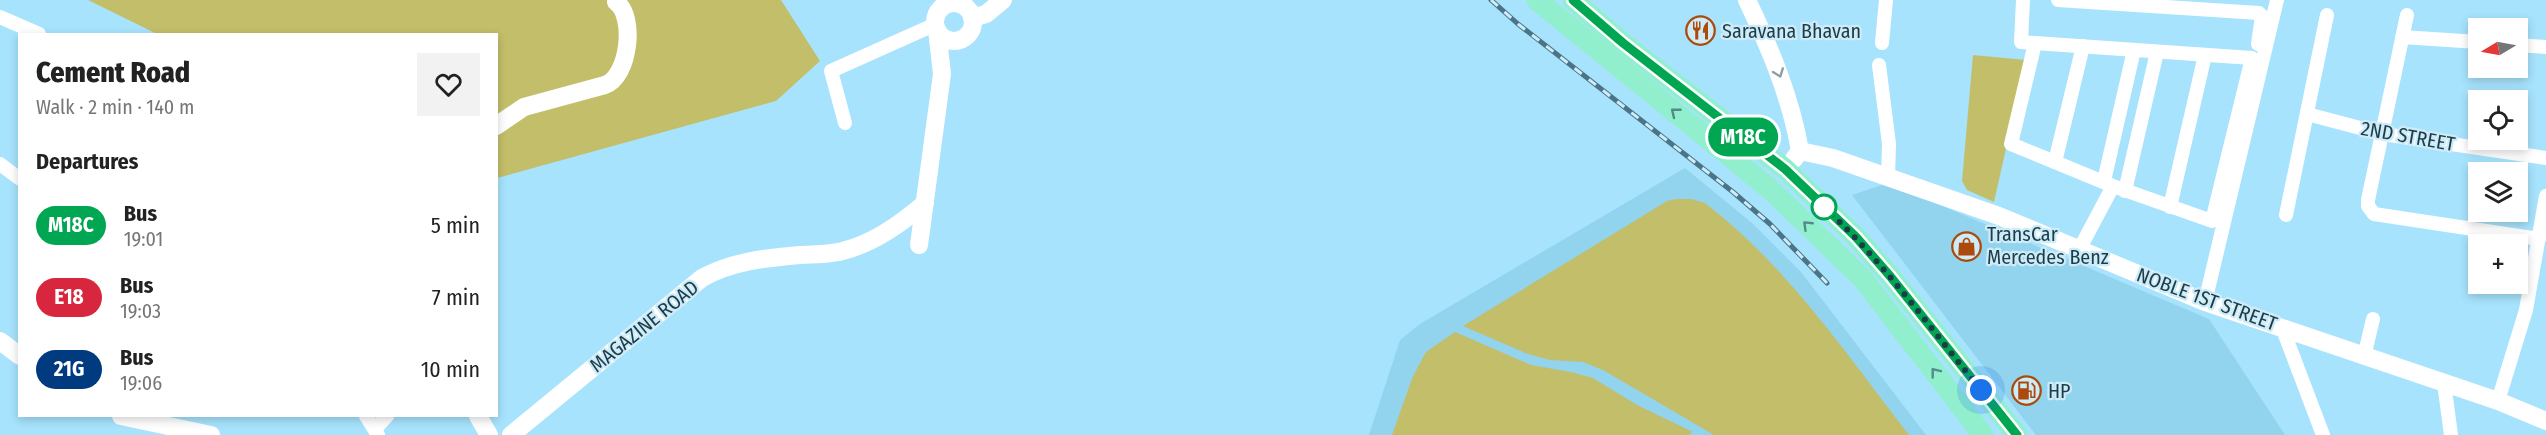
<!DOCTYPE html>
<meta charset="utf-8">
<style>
:root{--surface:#fff;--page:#f2f2f2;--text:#222;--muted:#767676}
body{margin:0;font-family:"Fira Sans Condensed",sans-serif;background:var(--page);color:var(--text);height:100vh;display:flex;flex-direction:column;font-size:22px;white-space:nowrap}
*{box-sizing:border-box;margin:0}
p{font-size:20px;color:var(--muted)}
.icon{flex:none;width:33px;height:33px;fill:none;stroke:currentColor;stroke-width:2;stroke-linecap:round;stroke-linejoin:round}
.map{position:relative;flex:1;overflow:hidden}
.sheet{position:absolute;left:18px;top:33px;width:480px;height:384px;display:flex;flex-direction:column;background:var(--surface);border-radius:0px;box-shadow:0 3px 9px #0003}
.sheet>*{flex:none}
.badge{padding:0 12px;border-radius:20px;font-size:21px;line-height:39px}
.needle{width:39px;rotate:260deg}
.fabs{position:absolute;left:2468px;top:18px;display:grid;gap:12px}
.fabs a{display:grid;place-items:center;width:60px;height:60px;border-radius:0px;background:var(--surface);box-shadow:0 3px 9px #0003;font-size:30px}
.you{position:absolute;width:30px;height:30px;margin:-15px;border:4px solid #fff;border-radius:50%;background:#1a73e8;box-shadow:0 0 0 9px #1a73e833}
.map>.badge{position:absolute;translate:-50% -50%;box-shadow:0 0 0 3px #fff}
h2{padding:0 18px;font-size:22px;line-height:54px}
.round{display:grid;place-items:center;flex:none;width:63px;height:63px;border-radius:0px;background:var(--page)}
.head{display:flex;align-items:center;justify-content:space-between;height:102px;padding:0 18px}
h1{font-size:28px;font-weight:800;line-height:45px}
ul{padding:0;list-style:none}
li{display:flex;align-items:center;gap:18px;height:72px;padding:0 18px}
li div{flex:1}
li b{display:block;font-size:22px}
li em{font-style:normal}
li .badge{min-width:66px;font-weight:700;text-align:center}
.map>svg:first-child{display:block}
.built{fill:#92d3ee}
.green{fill:#c3be6a}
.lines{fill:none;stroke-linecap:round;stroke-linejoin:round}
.street{stroke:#fff;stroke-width:14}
.secondary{stroke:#fff;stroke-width:18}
.primary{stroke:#91efce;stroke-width:21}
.rail-casing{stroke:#4b7586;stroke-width:5}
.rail{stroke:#ceebf8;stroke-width:3;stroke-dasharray:9;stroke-linecap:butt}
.oneway{stroke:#8e9ea4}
.oneway2{stroke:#518d85}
.line-casing{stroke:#fff;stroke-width:14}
.line{stroke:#00a651;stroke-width:9}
.walk{stroke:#1c3c49;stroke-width:6;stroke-dasharray:0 10.8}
.stop-dot{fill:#fff;stroke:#00a651;stroke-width:3}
.labels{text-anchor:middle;stroke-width:4.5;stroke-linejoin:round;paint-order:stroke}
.poi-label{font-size:20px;fill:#1c3c49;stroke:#ceebf8;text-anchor:start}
.street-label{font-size:20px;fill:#1c3c49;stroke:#ceebf8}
</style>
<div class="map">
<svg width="2546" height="435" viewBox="0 0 2546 435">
<rect width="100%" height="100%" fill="#a7e3fd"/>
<g class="built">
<polygon points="1685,168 1752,223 1801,272 1926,435 1369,435 1400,340 1420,324"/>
<polygon points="1888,183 2209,319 2285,435 2036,435 1852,195"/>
</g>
<g class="green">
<polygon points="88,0 781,0 820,61 776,101 497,178 496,34 157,34"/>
<polygon points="1973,55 2026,60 1994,202 1967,190 1962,181"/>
<path d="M1676,199H1691L1705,203C1787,266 1846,353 1909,435H1714L1603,370L1583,362L1550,360L1528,354L1463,326L1667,201Z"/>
<polygon points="1455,332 1531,365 1571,372 1593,378 1637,405 1693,432 1688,435 1392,435 1413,376 1426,352"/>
</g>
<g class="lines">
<g class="street">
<polyline points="2023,0 2021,42 2035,43"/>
<polyline points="2058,0 2259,13 2262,16 2258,44"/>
<polyline points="958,3 961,0"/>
<polyline points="2407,15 2368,200 2368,206 2374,214 2539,239"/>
<polyline points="0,17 39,34"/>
<polyline points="2402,37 2478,42"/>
<polyline points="1882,43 1886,0"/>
<polyline points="2517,45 2546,47"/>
<polyline points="1879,65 1889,144 1888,177"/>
<polyline points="2307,114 2383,134 2546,158"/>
<polyline points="845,123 831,71 936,24"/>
<polyline points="2055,162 2083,46"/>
<polyline points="0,164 20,179"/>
<polyline points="2104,181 2134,50"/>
<polyline points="2125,191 2157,52"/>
<polyline points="2170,207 2205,55"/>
<polyline points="2286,215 2327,15"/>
<polyline points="2079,250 2113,186 2212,221 2252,58 2035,43 2011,144 2113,186"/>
<polyline points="2205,302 2277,0"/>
<polyline points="2282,327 2323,435"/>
<polyline points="2364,357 2373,319"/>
<polyline points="2444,383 2451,435"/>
<polyline points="2498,401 2526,310 2546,196"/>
<polyline points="366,416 378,435"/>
<polyline points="376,428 387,416"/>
</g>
<g class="secondary">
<path d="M1747,0C1770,48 1791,98 1800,151L1794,159"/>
<circle cx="954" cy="22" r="19"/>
<polyline points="972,18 986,14 1003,0"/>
<path d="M496,126L524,107L605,85C629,77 636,16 616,2"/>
<polyline points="1800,151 1833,158 1999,216 2205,302 2498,401 2546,421"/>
<polyline points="919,245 942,74 937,30"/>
<polyline points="0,341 20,356"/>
<polyline points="121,416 211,435"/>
<polyline points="478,416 489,435"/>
<path d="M511,435L702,278C733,261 766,258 800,255C815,254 832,255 846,250C876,242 902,223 925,203"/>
</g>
<g class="primary">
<polyline points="1537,0 1770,189 1863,279 1983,435"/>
<polyline points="1573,0 1623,43 1785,169 1856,237 1890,276 2017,435"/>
</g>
<defs>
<polyline id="rail" points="1491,0 1518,24 1733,192 1770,224 1827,283"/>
</defs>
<use href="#rail" class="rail-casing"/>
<use href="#rail" class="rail"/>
</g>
<defs><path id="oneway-chevron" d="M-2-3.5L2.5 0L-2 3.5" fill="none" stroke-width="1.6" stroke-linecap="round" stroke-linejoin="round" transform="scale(1.5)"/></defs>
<use class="oneway" href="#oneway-chevron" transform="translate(1779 73) rotate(69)"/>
<g class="oneway2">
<use href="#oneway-chevron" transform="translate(1675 112) rotate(-141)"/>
<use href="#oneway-chevron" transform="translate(1807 225) rotate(-136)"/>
<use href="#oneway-chevron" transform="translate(1935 372) rotate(-128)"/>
</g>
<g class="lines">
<defs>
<polyline id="line" points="1573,0 1623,43 1785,169 1856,237 1890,276 2017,435"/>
</defs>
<use href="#line" class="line-casing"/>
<use href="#line" class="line"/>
<path class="walk" d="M1824,207C1883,261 1930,328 1981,390"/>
</g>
<defs>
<symbol id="restaurant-ring" viewBox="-11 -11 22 22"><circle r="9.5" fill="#ceebf8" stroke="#ac4a0c" stroke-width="1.5"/><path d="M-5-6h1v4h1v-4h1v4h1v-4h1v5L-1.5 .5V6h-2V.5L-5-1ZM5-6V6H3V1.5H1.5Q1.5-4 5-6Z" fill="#ac4a0c"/></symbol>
<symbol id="shop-ring" viewBox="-11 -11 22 22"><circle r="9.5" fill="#ceebf8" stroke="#ac4a0c" stroke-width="1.5"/><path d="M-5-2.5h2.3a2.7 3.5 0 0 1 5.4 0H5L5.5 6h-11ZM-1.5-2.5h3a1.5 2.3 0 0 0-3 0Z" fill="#ac4a0c"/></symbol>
<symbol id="fuel-ring" viewBox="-11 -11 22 22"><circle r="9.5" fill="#ceebf8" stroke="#ac4a0c" stroke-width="1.5"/><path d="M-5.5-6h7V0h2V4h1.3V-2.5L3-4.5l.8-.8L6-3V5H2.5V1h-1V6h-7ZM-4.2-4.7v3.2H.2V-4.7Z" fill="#ac4a0c"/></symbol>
</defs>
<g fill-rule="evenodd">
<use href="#restaurant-ring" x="1684" y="14" width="33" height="33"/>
<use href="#shop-ring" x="1950" y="230" width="33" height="33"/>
<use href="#fuel-ring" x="2010" y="374" width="33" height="33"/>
</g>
<circle class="stop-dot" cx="1824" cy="207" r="12"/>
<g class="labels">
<g class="poi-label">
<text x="1722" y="38">Saravana Bhavan</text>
<text x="1987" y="241">TransCar<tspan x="1987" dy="23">Mercedes Benz</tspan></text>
<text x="2048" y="398">HP</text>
</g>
<g class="street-label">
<text transform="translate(2408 136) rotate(10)" y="7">2ND STREET</text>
<text transform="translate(2207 299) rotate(20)" y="7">NOBLE 1ST STREET</text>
<text transform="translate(644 326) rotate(-39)" y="7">MAGAZINE ROAD</text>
</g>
</g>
</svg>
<div class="fabs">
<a><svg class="needle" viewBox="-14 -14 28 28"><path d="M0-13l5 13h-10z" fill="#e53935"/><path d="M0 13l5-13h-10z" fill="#767676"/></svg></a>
<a><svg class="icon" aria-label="locate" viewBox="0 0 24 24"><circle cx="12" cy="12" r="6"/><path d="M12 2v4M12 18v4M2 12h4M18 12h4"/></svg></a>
<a><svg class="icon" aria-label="layers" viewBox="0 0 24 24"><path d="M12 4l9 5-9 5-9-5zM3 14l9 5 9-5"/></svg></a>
<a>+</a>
</div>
<div class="you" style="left:1981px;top:390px"></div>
<b class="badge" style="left:1743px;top:137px;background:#00a651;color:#fff">M18C</b>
<section class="sheet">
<div class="head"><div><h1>Cement Road</h1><p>Walk · 2 min · 140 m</p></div><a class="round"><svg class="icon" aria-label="heart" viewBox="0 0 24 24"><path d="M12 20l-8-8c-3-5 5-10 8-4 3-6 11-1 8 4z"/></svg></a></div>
<h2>Departures</h2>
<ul>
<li><span class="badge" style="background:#00a651;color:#fff">M18C</span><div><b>Bus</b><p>19:01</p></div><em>5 min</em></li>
<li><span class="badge" style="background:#d7263d;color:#fff">E18</span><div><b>Bus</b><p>19:03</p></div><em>7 min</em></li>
<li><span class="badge" style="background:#003b80;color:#fff">21G</span><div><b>Bus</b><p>19:06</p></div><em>10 min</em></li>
</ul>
</section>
</div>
